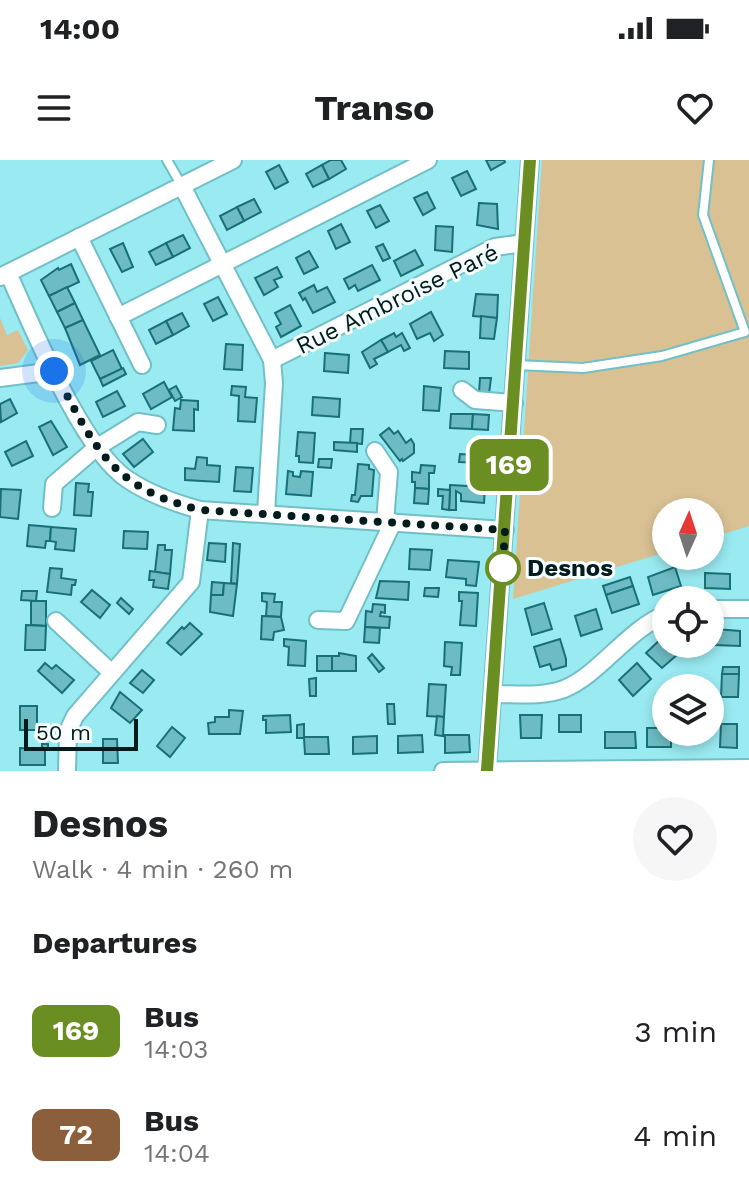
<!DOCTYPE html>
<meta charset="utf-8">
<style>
:root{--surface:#fff;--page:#f6f6f6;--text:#202124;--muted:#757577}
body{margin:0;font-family:"Work Sans",sans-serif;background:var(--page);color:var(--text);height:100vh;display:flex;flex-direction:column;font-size:30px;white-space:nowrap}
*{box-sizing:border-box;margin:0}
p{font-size:26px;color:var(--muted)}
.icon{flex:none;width:44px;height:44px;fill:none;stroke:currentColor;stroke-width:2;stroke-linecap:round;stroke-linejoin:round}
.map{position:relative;height:611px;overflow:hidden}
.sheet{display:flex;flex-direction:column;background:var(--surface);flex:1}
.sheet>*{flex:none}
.badge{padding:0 16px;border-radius:12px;font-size:28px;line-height:52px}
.needle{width:52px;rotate:3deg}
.fabs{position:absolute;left:652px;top:338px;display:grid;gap:16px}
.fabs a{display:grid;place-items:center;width:72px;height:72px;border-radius:50%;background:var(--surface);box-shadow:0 4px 12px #0003;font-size:40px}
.scale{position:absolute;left:24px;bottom:20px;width:114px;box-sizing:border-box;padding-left:8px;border:4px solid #021b1d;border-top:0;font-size:22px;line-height:28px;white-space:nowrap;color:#021b1d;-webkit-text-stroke:6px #f5fdfd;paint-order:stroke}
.you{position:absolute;width:40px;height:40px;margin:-20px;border:6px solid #fff;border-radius:50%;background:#1a73e8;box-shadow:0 0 0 12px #1a73e833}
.map>.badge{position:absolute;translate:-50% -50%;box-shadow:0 0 0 4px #fff}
h2{padding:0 32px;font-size:30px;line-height:72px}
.round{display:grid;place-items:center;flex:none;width:84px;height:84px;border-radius:42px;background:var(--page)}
.summary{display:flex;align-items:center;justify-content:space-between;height:136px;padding:0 32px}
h1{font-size:38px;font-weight:700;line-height:60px}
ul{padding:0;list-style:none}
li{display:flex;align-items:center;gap:24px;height:104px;padding:0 32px}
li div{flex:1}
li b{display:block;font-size:30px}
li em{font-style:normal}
li .badge{min-width:88px;font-weight:700;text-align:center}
.status{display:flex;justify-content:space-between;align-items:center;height:56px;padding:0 40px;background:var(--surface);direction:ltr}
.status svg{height:22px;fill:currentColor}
header{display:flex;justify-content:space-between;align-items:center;height:104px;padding:0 32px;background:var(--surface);font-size:36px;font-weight:700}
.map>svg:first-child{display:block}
.green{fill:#d9c194}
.building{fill:#6dbcc3;stroke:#187077;stroke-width:2}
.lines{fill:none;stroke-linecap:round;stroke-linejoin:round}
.service-casing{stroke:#71c0c7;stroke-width:12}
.minor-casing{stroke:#71c0c7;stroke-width:20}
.service{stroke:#fff;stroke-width:8}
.minor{stroke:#fff;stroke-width:16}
.line-casing{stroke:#fff;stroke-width:18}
.line{stroke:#6b8e23;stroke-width:12}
.walk{stroke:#021b1d;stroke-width:8;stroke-dasharray:0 14.4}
.stop-dot{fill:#fff;stroke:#6b8e23;stroke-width:4}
.labels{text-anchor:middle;stroke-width:6;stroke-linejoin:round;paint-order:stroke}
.street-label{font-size:24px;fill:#021b1d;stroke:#f5fdfd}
.stop-label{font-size:24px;font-weight:bold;fill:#021b1d;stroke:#f5fdfd;text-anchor:start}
</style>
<div class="status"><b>14:00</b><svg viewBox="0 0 49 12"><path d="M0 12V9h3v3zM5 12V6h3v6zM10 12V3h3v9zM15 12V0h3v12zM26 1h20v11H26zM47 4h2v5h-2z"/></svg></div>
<header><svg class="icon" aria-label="menu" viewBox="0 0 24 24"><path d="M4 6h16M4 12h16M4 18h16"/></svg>Transo<svg class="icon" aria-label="heart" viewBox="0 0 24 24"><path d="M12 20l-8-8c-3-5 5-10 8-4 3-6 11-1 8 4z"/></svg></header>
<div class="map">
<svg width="749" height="611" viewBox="0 0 749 611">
<rect width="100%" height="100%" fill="#9aeaf1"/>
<g class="green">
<polygon points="542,0 749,0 749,366 710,378 710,352 666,352 666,392 513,439"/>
<polygon points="0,158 7,175 18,170 28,190 18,203 0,206"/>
</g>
<g class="building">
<polygon points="331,0 341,0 346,9 329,19 322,5"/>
<polygon points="486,0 504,0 505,2 491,10"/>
<polygon points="279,5 288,22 275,29 266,12"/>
<polygon points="322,5 329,19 313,27 306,14"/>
<polygon points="467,11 476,29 461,36 452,18"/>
<polygon points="427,32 435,48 423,55 414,38"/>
<polygon points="254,39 261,52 244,61 237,47"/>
<polygon points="479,43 497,44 498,69 477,65"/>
<polygon points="380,45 389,61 376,68 367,51"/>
<polygon points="237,47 244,61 227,70 220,56"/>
<polygon points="341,64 350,82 336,89 328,71"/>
<polygon points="436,66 453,67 452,92 435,90"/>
<polygon points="183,75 190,88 173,97 166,83"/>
<polygon points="123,83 133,107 122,112 110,89"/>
<polygon points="166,83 173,97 156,105 149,92"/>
<polygon points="383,84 390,98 383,101 376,87"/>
<polygon points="415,90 423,105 401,116 394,101"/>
<polygon points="309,91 318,107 304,114 296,98"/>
<polygon points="71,104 79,122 49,136 41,120 58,108 59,110"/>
<polygon points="372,105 380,120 358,131 355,125 349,129 344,119"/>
<polygon points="277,107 282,117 274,120 278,127 264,135 255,118"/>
<polygon points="314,125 317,132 327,127 335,142 313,153 305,138 303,140 299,133"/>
<polygon points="67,127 75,143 57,152 49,136"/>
<polygon points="476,134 498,135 497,158 473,156"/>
<polygon points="218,137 227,154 213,161 204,144"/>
<polygon points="75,143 83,160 65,168 57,152"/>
<polygon points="290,145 301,166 281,177 276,167 281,164 275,153"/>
<polygon points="431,152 443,175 434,181 430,173 417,179 410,164"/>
<polygon points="182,153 189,166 173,175 166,161"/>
<polygon points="481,156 497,158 494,179 480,178"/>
<polygon points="83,160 100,195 80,205 65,168"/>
<polygon points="166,161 173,175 156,184 149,170"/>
<polygon points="394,173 396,177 402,173 410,188 404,191 401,185 388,192 381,180"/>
<polygon points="381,180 388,192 374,199 377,204 370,208 362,192"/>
<polygon points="226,184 243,185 242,210 224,209"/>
<polygon points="113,190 122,209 100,219 91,201"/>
<polygon points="445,191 469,192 469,209 444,208"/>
<polygon points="325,193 349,195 348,213 324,211"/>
<polygon points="123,208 126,214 103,226 100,219"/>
<polygon points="480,218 491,218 489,234 479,233"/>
<polygon points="164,222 172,237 151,249 143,234"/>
<polygon points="176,226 182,237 175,241 169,230"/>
<polygon points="232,226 246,227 245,237 257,238 255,262 238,261 239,236 231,235"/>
<polygon points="424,226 441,228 439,251 423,250"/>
<polygon points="117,231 125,246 103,257 96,242"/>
<polygon points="313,237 340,239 339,257 312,255"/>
<polygon points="10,239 17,253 1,262 0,244"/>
<polygon points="181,240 198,241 198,250 194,249 194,271 173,270 175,248 180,249"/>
<polygon points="451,254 473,254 472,269 450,268"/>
<polygon points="473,254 489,255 488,270 472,269"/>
<polygon points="51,261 67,287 53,295 39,267"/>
<polygon points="389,268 394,274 398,271 406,283 411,279 414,284 414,293 403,301 402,299 400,301 380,275"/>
<polygon points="351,269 363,269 362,284 350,283"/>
<polygon points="298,272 315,273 313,303 299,302 299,296 296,296"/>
<polygon points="143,279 153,292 134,307 123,294"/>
<polygon points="26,281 33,296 12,306 5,292"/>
<polygon points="334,282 357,283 357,292 334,290"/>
<polygon points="471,287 489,288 489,296 470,295"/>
<polygon points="460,294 489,296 488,303 459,302"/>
<polygon points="197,297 207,298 207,305 220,306 219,322 185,320 185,308 195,309"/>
<polygon points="319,299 332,299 331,308 318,307"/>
<polygon points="358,304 369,305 369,309 374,310 372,336 361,336 358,342 351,341 352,335 355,335"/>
<polygon points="421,305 435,306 434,313 429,313 429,329 415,328 415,322 412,322 412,312 420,313"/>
<polygon points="236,307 253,308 251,332 234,331"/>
<polygon points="288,311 293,312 293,316 300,317 301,311 313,312 311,336 286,334"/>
<polygon points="471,312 486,312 485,327 470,326"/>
<polygon points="76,323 89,324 88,332 93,332 91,356 74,355"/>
<polygon points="450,325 485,327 484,343 461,341 461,334 456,331 456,350 449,350"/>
<polygon points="415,328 429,329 428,344 414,343"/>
<polygon points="1,329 21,330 18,359 0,357"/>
<polygon points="438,329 450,330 449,350 442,349 443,336 438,336"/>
<polygon points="29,365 51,367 50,381 46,381 45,388 27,386"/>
<polygon points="51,367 76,369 74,391 55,389 56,382 50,381"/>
<polygon points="124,371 148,372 147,389 123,388"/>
<polygon points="209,383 226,384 225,402 207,400"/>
<polygon points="233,383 240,384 237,424 231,423"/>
<polygon points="158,385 165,385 165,390 172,390 170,414 155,412"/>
<polygon points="410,389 432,390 430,410 409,409"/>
<polygon points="448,400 479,402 476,426 466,425 466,419 446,417"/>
<polygon points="675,407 681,426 653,435 648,417"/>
<polygon points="50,408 62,409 61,418 76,420 75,425 72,425 71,435 47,432"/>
<polygon points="150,411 170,414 168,429 153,427 154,420 149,420"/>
<polygon points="705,413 730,414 730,429 705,428"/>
<polygon points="630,417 633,426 606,435 603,426"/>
<polygon points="380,421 409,422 408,440 376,438"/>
<polygon points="212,422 224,423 223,435 211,435"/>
<polygon points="224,423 237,424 233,456 210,452 211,435 223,435"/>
<polygon points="633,426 639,444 612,453 606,435"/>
<polygon points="425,428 439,428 438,437 424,436"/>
<polygon points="92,430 110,445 100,458 81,442"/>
<polygon points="22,431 37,431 36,441 21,440"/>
<polygon points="459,432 478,433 476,466 460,465 462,441 459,441"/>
<polygon points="262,433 275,434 274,442 282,442 281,457 266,456 267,442 262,441"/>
<polygon points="121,438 133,449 129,454 117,443"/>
<polygon points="31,441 46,441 46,466 31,465"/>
<polygon points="544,443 552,469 532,475 525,449"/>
<polygon points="373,444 385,445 385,453 381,452 380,456 390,457 389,468 365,467 366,451 372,452"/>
<polygon points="596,449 602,469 581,476 575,456"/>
<polygon points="262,456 281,457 284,470 274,472 273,480 261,479"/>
<polygon points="190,463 202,474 181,495 167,483 182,467 184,469"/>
<polygon points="26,465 46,466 45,490 25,490"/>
<polygon points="365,467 380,468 379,483 364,482"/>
<polygon points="715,469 740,471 740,486 714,485"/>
<polygon points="664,476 666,484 672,484 678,494 662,508 646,493"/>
<polygon points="284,479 306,481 305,506 288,505 289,487 284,486"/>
<polygon points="560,479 566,499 566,506 552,510 550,504 540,507 534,487"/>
<polygon points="445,482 462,483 460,515 451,515 452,507 444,506"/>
<polygon points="339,493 356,496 356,511 332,511 332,496 339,496"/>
<polygon points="372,494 384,508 379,512 368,498"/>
<rect x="317" y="496" width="15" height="15"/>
<polygon points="45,503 52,509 56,505 74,520 62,533 38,511"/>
<polygon points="637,503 651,519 633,536 619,520"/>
<polygon points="723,507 739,507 739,514 722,514"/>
<polygon points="142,510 154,520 143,533 130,523"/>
<polygon points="722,514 739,514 738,537 721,537"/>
<polygon points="316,518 316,536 310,536 309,519"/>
<polygon points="429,524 446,525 444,557 427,556"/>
<polygon points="120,532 142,550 130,563 111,548"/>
<polygon points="387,544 394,544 395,564 388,564"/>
<rect x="20" y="546" width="17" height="24"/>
<polygon points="229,550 243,551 240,574 209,574 208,563 215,562 215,557 229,557"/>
<polygon points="290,555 291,572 266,573 266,560 263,560 263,556"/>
<polygon points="520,555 542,555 541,578 521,578"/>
<rect x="559" y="555" width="22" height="17"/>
<polygon points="437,556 444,557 443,576 435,575"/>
<polygon points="304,564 304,577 328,577 329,594 305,594 304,578 297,578 297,565"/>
<polygon points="721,564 737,564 737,588 720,587"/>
<polygon points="172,567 185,578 170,597 157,586"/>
<polygon points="647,568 666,568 666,572 671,572 671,587 647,587"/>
<polygon points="605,572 635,572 636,588 605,588"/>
<polygon points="422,575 423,592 398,593 398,576"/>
<polygon points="445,575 469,575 470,592 445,593"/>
<polygon points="377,576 377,593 353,594 353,577"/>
<polygon points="103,579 117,579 118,603 103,603"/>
<polygon points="42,584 48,584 48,590 45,590 45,605 20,605 20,588 42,589"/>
</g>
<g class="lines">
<defs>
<g id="service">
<polyline points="167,0 182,26"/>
<polyline points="516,205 583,208 662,196 745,172 703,55 709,0"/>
</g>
<g id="minor">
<polyline points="182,26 272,200 274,223 266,353"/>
<polyline points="79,77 142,205"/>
<path d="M8,113C32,165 81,288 127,319C149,334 174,343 200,350L505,370"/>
<polyline points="0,117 233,0"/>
<polyline points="118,157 428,0"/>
<polyline points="272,200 495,87 524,83"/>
<polyline points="0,218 54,211"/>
<polyline points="462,230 475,240 514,243"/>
<polyline points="375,291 389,312 385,362"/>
<polyline points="52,348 54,324 96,288 138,262 157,265"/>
<polyline points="710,449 749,449"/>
<polyline points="318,460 346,461 393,362"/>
<polyline points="56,461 112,513"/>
<path d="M494,534C517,534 542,537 564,529C599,515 627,470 666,454"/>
<polyline points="67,611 68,571 75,556 191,422 200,350"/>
<polyline points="443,611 749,608"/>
<polyline points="487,611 530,0"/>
</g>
</defs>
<use href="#service" class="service-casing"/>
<use href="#minor" class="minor-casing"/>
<use href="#service" class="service"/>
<use href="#minor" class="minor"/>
</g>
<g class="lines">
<defs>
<polyline id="line" points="487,610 530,0"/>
</defs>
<use href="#line" class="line-casing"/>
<use href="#line" class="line"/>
<path class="walk" d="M54,211C95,287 109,327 200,350L505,370L502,420L503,408"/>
</g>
<circle class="stop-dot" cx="503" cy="408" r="16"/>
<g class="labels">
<g class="street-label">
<text transform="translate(397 139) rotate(-26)" y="8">Rue Ambroise Paré</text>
</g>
<g class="stop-label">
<text x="527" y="416">Desnos</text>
</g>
</g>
</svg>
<div class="fabs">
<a><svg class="needle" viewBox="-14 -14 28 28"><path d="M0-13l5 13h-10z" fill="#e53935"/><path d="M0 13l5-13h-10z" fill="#757577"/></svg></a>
<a><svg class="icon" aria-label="locate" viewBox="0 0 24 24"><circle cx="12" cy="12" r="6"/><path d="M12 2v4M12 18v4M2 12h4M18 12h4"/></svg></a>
<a><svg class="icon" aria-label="layers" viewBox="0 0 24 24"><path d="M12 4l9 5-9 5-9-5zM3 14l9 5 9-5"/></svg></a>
</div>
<div class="scale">50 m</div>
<div class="you" style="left:54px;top:211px"></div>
<b class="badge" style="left:509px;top:305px;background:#6b8e23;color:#fff">169</b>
</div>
<section class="sheet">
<div class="summary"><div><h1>Desnos</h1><p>Walk · 4 min · 260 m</p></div><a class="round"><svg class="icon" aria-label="heart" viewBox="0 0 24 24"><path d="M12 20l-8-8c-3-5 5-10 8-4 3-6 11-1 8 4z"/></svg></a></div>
<h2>Departures</h2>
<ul>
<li><span class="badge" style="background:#6b8e23;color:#fff">169</span><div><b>Bus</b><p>14:03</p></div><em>3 min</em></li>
<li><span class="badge" style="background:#8b5e3c;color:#fff">72</span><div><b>Bus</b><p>14:04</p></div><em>4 min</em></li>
</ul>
</section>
